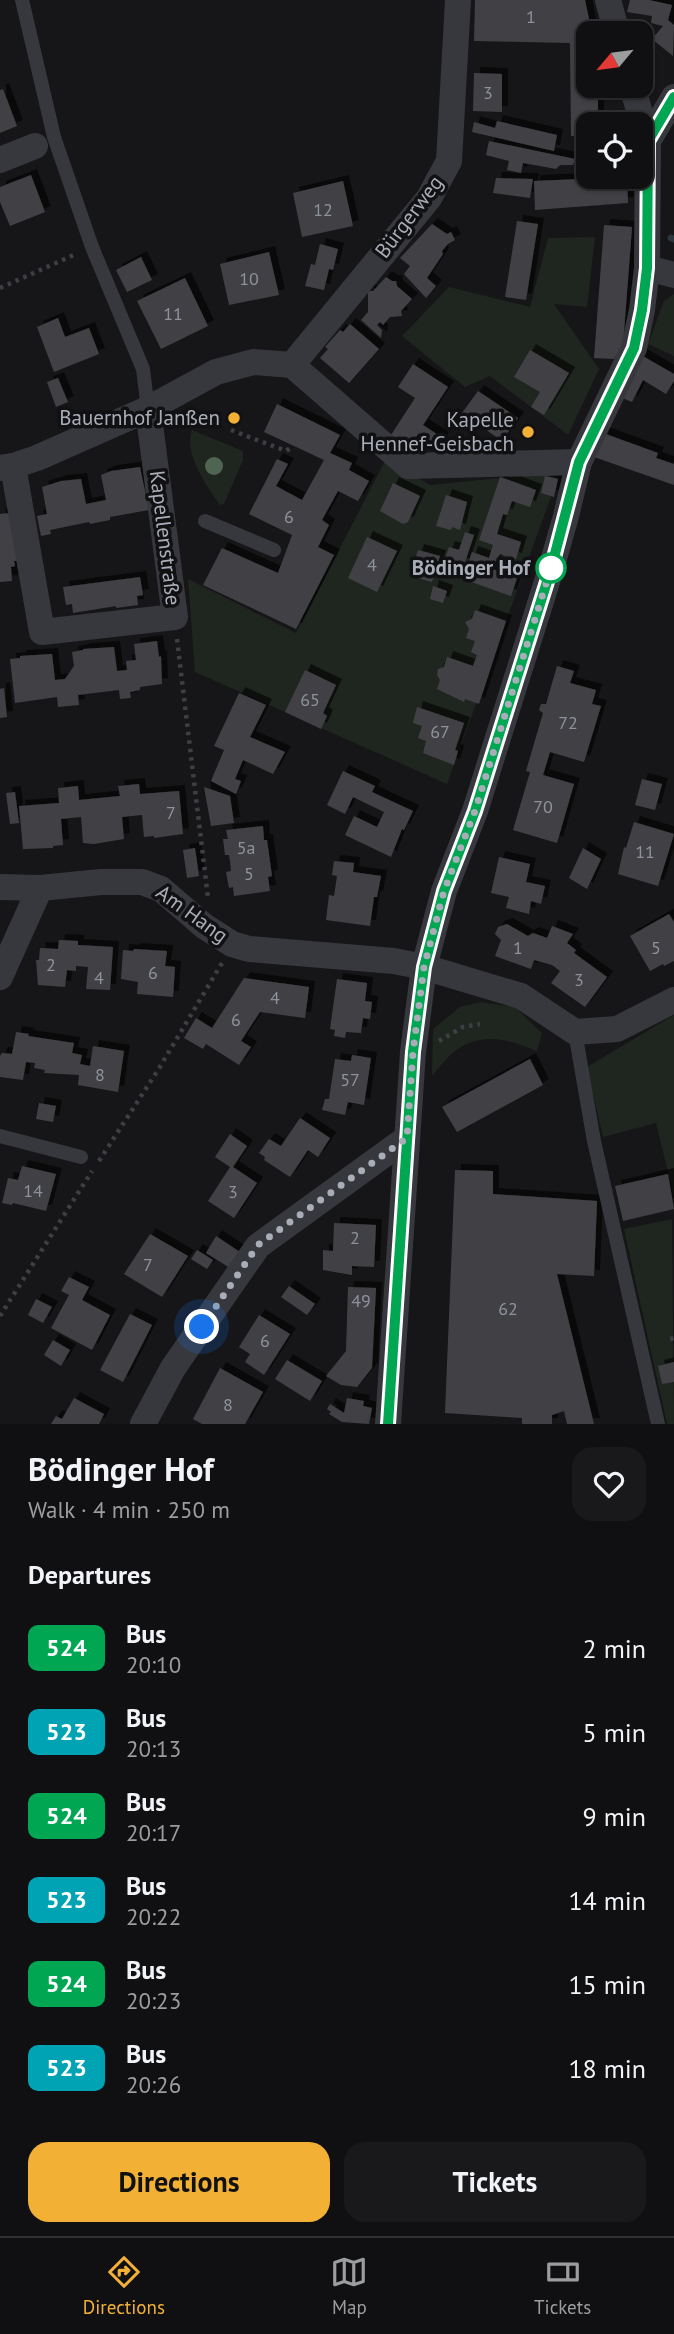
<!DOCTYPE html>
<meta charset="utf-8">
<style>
:root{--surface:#101012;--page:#19191b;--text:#f1f3f6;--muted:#9c9d9f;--line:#303032;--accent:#f2b134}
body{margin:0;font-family:"PT Sans",sans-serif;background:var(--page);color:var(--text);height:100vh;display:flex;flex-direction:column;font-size:26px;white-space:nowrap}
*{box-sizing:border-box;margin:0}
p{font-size:23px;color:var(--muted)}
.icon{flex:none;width:38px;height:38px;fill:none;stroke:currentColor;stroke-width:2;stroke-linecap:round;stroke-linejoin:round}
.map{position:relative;height:1424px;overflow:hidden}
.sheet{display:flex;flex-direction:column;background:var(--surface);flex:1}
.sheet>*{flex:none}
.badge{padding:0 14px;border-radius:10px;font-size:24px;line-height:46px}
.needle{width:46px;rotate:241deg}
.fabs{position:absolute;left:576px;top:21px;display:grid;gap:14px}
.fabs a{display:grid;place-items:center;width:77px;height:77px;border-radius:14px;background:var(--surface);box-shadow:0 2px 5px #0004,0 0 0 2px var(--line);font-size:35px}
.you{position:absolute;width:35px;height:35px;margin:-18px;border:5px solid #fff;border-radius:50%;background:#1a73e8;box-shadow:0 0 0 10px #1a73e833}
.map>.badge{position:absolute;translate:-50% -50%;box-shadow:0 0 0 4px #fff}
h2{padding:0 28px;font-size:26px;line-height:63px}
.round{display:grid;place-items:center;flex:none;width:74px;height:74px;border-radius:21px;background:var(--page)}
.summary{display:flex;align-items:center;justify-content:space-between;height:119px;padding:0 28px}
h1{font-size:33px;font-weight:600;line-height:52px}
.action{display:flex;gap:14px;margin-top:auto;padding:14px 28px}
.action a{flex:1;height:80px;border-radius:21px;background:var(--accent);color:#111;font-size:28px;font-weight:600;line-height:80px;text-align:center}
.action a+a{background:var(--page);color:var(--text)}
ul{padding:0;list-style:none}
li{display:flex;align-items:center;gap:21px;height:84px;padding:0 28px}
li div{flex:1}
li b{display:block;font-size:26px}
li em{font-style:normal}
li .badge{min-width:77px;font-weight:700;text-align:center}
.dock{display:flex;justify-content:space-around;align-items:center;height:98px;border-top:2px solid var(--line);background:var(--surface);font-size:19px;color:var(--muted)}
.dock a{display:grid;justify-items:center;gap:4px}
.dock .selected{color:var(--accent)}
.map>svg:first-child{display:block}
.green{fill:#1e261f}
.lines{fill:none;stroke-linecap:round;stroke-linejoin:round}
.stream{stroke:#2c353c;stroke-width:7}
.building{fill:#404145;filter:url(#shadow)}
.path{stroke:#3d3f44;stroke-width:4.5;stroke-dasharray:3.5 5;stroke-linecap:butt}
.service{stroke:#37383d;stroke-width:14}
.minor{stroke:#37383d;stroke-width:26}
.tree{fill:#506452}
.line-casing{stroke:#fff;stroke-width:16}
.line{stroke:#00a651;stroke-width:10}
.walk{stroke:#a8adb8;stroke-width:7;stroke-dasharray:0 12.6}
.poi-dot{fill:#f2b134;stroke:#111113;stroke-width:2.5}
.stop-dot{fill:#fff;stroke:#00a651;stroke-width:3.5}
.labels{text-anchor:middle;stroke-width:7;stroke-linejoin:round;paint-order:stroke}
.number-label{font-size:18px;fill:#8e929b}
.street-label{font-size:21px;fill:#a8adb8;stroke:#111113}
.poi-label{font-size:21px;fill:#a8adb8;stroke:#111113;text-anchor:end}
.stop-label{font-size:21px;font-weight:bold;fill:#a8adb8;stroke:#111113;text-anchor:end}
</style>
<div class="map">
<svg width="674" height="1424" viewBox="0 0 674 1424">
<defs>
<filter id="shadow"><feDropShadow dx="6" dy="-6" stdDeviation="0" flood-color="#0009"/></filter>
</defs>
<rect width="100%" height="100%" fill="#161618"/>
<g class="green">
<polygon points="595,237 587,307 554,304 599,369 568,435 490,376 465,387 402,336 449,287 530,307 548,238"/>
<polygon points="674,294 674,356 648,344 664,301"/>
<path d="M192,430L243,451V460L224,504L220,505C207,487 183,452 192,430Z"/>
<polygon points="386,459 430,485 560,472 447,784 195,672 188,579 296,633"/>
<path d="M480,1002L515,1007L542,1033L537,1051C512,1041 487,1032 461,1047C450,1053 441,1066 432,1075L433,1029L460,1007Z"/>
<polygon points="674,1015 674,1196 656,1123 603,1137 587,1067"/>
<polygon points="672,1219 674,1424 667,1424 624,1229"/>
</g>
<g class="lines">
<polyline class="stream" points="671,238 674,239"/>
</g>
<g class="building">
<polygon points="475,0 585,0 592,33 588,33 588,86 598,86 598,124 588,124 588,135 571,136 570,43 474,41"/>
<polygon points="630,0 649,0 672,5 668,20 674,25 673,56 652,39 663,26 651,23 652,16 627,12"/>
<polygon points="474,73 502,74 502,112 473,111"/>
<polygon points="3,89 17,126 0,133 0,90"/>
<polygon points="497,121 557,135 554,151 472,132 474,122 495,128"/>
<polygon points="489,141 575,159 573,165 560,165 556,169 523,163 521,173 507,170 509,161 486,155"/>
<polygon points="31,175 45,212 10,226 0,202 0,187"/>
<polygon points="627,177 628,203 535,210 534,181"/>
<polygon points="496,178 533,179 530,198 493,193"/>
<polygon points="343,181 353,226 302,237 293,193"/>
<polygon points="517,221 538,224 526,300 505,297"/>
<polygon points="432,224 447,234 451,232 455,240 448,244 442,251 443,254 427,278 436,286 426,298 404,274 410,266 400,258"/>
<polygon points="604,225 632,227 623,345 614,359 594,358"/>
<polygon points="320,244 338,249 333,270 329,269 324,290 305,286 311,264 315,265"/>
<polygon points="269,252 279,295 229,305 220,264"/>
<polygon points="141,257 152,280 127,292 116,270"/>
<polygon points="386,277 392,281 396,281 397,286 412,299 401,311 402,316 390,317 383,325 380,322 377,325 382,330 381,338 361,320 368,312 368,291 373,291"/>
<polygon points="185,278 208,326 161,349 137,301"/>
<polygon points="58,318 65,337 89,328 99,354 54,372 37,327"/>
<polygon points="350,324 379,349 349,383 320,358 328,349 325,347 340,330 343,332"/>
<polygon points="530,350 569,373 544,415 531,407 540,392 514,377"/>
<polygon points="641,355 674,374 674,381 666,394 643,380 632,402 620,397"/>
<polygon points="413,364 448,387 423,425 443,438 438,445 419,433 407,450 389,438 415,398 398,387"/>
<polygon points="58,378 68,402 56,407 47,382"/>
<polygon points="478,391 518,418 502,441 462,413"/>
<polygon points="277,404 340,435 330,453 352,463 349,470 369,481 358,501 338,491 322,520 329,525 318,547 334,555 296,629 203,585 222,548 278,573 292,535 249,514 277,459 288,464 276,486 302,500 324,460 264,432"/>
<polygon points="603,433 658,453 656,458 674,464 674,485 594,457"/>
<polygon points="140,467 149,510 110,517 110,520 90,524 89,522 50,530 51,534 41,536 37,516 47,514 42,487 61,481 81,479 86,504 106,500 101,475 111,471"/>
<polygon points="545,476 558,479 554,497 541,493"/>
<polygon points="500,477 536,490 530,507 512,501 507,515 503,514 497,534 521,542 516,559 500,554 495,563 495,570 517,578 511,596 463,579 472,552 489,558 493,545 479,540"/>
<polygon points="393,483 420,496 408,522 403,524 380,511"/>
<polygon points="446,495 467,502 460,530 452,527 451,530 436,526"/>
<polygon points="9,513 18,561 14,561 15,566 11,567 12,581 0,582 0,514"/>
<polygon points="465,532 474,535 464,565 445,559 449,547 459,550"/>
<polygon points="367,537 397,551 377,592 348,578"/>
<polygon points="418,550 440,556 432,582 410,576"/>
<polygon points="140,577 143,595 137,596 138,605 116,608 116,606 73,613 72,604 66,605 63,587"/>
<polygon points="433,586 447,591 443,603 430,599"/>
<polygon points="475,610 506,621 479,704 465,699 464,702 437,689 440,680 437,675 438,669 444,667 447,657 473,666 477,655 471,652 475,641 466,638 469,629 465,622 472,619"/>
<polygon points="157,641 159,657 161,656 162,684 140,687 140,690 130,692 131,698 120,699 119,690 78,695 79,705 58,707 57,697 15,703 10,659 20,658 20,656 52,654 55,680 65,679 74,666 72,652 83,650 83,649 114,647 117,671 127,670 126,661 136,660 134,644"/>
<polygon points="557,666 574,671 570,683 596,690 592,704 601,706 584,762 550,752 543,775 574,784 557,843 513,830 530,772 526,771 543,713 539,710 541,704 546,704"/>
<polygon points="305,670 336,685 323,713 327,716 321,729 285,712"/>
<polygon points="4,688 7,717 0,718 0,689"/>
<polygon points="239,693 266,705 250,737 285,752 273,774 243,760 235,779 241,781 236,794 211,781 224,750 214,746"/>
<polygon points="417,707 464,723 455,750 458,751 454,765 423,753 426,741 418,738 422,726 413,723"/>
<polygon points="343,771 375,786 372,792 413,811 404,830 402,829 391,857 345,835 354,816 377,827 384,812 353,797 345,814 327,805"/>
<polygon points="642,779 662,784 655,810 635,805"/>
<polygon points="139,784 140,794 179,791 183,834 154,838 154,836 144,837 142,815 122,817 124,839 94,844 83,843 81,817 61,819 63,845 53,846 53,848 23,849 19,806 59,803 58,788 78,786 79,800 120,796 118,786"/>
<polygon points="204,787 230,796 234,823 211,826"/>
<polygon points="15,792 19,823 10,824 6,793"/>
<polygon points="634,822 674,834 658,886 618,874 624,847 626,848"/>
<polygon points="263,826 264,840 267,840 272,876 268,877 270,891 234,896 233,887 229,888 226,872 231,871 230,861 229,855 225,855 223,839 228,839 226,830"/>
<polygon points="195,848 199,876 187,878 183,850"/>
<polygon points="583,848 601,859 587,889 569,878"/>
<polygon points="499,857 530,864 526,882 545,886 541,904 531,901 529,914 506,908 509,897 491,893"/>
<polygon points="334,861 354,863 353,872 381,876 377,897 374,897 370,926 326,920 329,895 334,896 337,876 332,875"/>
<polygon points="669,914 674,922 674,961 664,966 663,964 650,971 630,936"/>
<polygon points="507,924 528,936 533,933 547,938 552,926 573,934 567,943 576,950 574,953 607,977 585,1007 551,983 560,971 552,965 534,960 531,969 495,956 501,940 495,934 498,927"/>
<polygon points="59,940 78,941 78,945 113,947 110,990 86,989 88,967 76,966 76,971 67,970 65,987 38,985 36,960 39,960 40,948 58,949"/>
<polygon points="134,949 167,951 165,966 175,967 173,997 137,994 138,982 121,979 123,950 133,951"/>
<polygon points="244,978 309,987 305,1018 260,1012 241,1041 251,1047 239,1065 206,1044 203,1049 184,1038 196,1018 212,1028"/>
<polygon points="337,979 367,983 365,1001 372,1002 370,1019 363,1018 361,1033 346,1032 345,1038 334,1036 335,1030 330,1029"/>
<polygon points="16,1032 29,1034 28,1036 74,1043 72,1053 82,1055 80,1064 90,1066 93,1046 124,1051 118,1092 78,1085 79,1075 44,1073 45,1070 34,1068 35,1063 26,1062 23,1080 0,1077 0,1056 2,1053 12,1054"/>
<polygon points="352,1055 371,1058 364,1105 348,1102 345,1115 322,1110 325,1099 329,1099 335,1059 351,1061"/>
<polygon points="530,1059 543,1085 457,1132 442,1107"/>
<polygon points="39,1103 56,1106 53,1122 36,1119"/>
<polygon points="300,1118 330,1138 318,1157 308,1150 290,1177 264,1160 265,1157 259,1153 269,1139 281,1146"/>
<polygon points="230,1134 247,1146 233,1167 257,1183 234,1218 208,1201 230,1167 215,1157"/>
<polygon points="22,1166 56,1174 46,1211 13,1203 12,1205 2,1203 8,1178 18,1180"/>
<polygon points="455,1170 493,1171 493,1194 597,1201 594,1276 557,1274 594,1424 567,1424 564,1411 552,1415 552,1424 522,1424 522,1418 445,1413"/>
<polygon points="668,1174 674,1209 623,1221 615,1186"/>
<polygon points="334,1223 376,1225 374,1267 352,1266 352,1275 323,1270 323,1250 333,1251"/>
<polygon points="150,1234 188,1256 162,1297 124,1274"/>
<polygon points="216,1236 240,1252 230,1268 206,1253"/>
<polygon points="197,1250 213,1260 207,1269 191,1259"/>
<polygon points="69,1277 89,1287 82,1300 110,1315 92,1350 51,1328 69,1295 61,1291"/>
<polygon points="289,1286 315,1304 307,1315 281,1297"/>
<polygon points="348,1287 376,1288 372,1368 357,1387 341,1385 326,1376 346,1351"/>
<polygon points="36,1299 52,1307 43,1323 28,1315"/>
<polygon points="130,1314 152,1325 123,1382 100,1370"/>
<polygon points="259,1315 290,1334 264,1375 245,1362 250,1354 239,1347"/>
<polygon points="53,1340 70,1350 61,1366 44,1355"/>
<polygon points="287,1360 322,1381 310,1401 275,1379"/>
<polygon points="674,1362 674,1382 662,1384 658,1366"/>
<polygon points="220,1368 263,1392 245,1424 202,1424 193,1419"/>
<polygon points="74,1398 104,1414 99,1424 51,1424 56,1416 62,1419"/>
<polygon points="347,1398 364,1401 363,1406 372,1408 369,1424 342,1422 329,1414 331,1412 327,1409 330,1404 344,1413"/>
</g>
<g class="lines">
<g class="path">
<polyline points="0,288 76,254"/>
<polyline points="231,430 286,451 293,446"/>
<polyline points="177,639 208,898"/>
<polyline points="439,1041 463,1027 480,1024"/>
<polyline points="99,1161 158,1070 222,963"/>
<polyline points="0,1316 92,1171"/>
<polyline points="670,1339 674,1338"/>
</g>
<g class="service">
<polyline points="22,0 54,137 92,247 143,369 148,409"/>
<polyline points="205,521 274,550"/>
<polyline points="575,1032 594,1141 658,1424"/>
<polyline points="0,1136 81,1157"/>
</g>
<g class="minor">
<polyline points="608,0 617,33"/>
<polyline points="632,86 648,141"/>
<polyline points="0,160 35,146"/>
<polyline points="647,268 674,275"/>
<polyline points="292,365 429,198 449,161 458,0"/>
<polyline points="13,466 42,632 175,617 148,409"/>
<polyline points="0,468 13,466 37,458 148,409 216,372 253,362 292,365 408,466 579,462"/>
<polyline points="0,887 40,888 101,882 142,882 161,889 204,926 232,944 249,949 394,961 424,967 521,996 575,1032 617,1029 674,1000"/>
<polyline points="0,977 40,888"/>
<polyline points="143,1424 173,1368 258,1246 407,1138"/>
<polyline points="388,1424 413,1052 424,967 444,891 475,811 551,569 566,516 579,462 634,348 642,310 647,268 648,141 674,97"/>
</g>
</g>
<circle class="tree" cx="214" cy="466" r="9"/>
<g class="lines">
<defs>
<polyline id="line" points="388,1424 413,1052 424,967 444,891 475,811 551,569 579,462 634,348 642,310 647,268 648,141 674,97"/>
</defs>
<use href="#line" class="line-casing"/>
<use href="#line" class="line"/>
<polyline class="walk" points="202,1327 258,1245 407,1138 413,1052 424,967 444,891 475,811 551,568"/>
</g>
<g class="poi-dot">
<circle cx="234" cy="418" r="7"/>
<circle cx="528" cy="432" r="7"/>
</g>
<circle class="stop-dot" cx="551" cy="568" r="14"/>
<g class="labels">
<g class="number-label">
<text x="531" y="23">1</text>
<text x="488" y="99">3</text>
<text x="323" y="216">12</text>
<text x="249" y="285">10</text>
<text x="173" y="320">11</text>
<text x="289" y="523">6</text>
<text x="372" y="571">4</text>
<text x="310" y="706">65</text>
<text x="568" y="729">72</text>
<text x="440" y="738">67</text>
<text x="543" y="813">70</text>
<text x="171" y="819">7</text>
<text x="246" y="854">5a</text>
<text x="645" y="858">11</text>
<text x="249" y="880">5</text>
<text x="518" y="954">1</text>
<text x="656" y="954">5</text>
<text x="51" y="971">2</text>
<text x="153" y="979">6</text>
<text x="99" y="984">4</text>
<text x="579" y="986">3</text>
<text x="275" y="1004">4</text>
<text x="236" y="1026">6</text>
<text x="100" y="1081">8</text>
<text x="350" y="1086">57</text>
<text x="33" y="1197">14</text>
<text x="233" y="1198">3</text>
<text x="355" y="1244">2</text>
<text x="148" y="1271">7</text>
<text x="361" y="1307">49</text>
<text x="508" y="1315">62</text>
<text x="265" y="1347">6</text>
<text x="228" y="1411">8</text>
</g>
<g class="street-label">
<text transform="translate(409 217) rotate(-53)" y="7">Bürgerweg</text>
<text transform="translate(165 538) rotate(83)" y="7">Kapellenstraße</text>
<text transform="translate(192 914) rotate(36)" y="7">Am Hang</text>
</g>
<g class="poi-label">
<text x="220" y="425">Bauernhof Janßen</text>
<text x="514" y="427">Kapelle<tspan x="514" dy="24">Hennef-Geisbach</tspan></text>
</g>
<g class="stop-label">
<text x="530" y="575">Bödinger Hof</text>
</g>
</g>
</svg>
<div class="fabs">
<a><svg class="needle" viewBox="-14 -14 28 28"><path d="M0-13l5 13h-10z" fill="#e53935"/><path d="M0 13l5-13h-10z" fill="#9c9d9f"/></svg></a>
<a><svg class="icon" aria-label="locate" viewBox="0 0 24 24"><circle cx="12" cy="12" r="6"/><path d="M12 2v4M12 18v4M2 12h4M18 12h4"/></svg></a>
</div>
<div class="you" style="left:202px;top:1327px"></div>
</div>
<section class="sheet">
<div class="summary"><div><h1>Bödinger Hof</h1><p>Walk · 4 min · 250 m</p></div><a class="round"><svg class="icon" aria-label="heart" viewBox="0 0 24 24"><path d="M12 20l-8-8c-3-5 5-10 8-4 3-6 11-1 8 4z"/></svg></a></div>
<h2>Departures</h2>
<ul>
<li><span class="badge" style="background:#00a651;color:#fff">524</span><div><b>Bus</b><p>20:10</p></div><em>2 min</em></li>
<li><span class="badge" style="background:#00a3b4;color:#fff">523</span><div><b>Bus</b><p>20:13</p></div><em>5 min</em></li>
<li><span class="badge" style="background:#00a651;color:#fff">524</span><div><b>Bus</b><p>20:17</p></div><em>9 min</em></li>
<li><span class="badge" style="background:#00a3b4;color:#fff">523</span><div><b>Bus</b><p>20:22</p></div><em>14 min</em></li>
<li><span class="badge" style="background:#00a651;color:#fff">524</span><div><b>Bus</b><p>20:23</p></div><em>15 min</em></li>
<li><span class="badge" style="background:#00a3b4;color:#fff">523</span><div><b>Bus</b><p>20:26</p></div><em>18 min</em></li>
</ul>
<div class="action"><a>Directions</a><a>Tickets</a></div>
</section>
<nav class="dock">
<a class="selected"><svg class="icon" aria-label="directions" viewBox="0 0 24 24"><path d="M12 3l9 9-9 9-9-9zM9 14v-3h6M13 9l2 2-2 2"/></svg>Directions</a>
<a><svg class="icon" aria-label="map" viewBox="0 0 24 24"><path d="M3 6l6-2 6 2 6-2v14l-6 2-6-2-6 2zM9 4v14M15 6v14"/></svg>Map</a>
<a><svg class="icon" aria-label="tickets" viewBox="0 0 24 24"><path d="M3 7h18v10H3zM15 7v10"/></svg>Tickets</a>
</nav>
